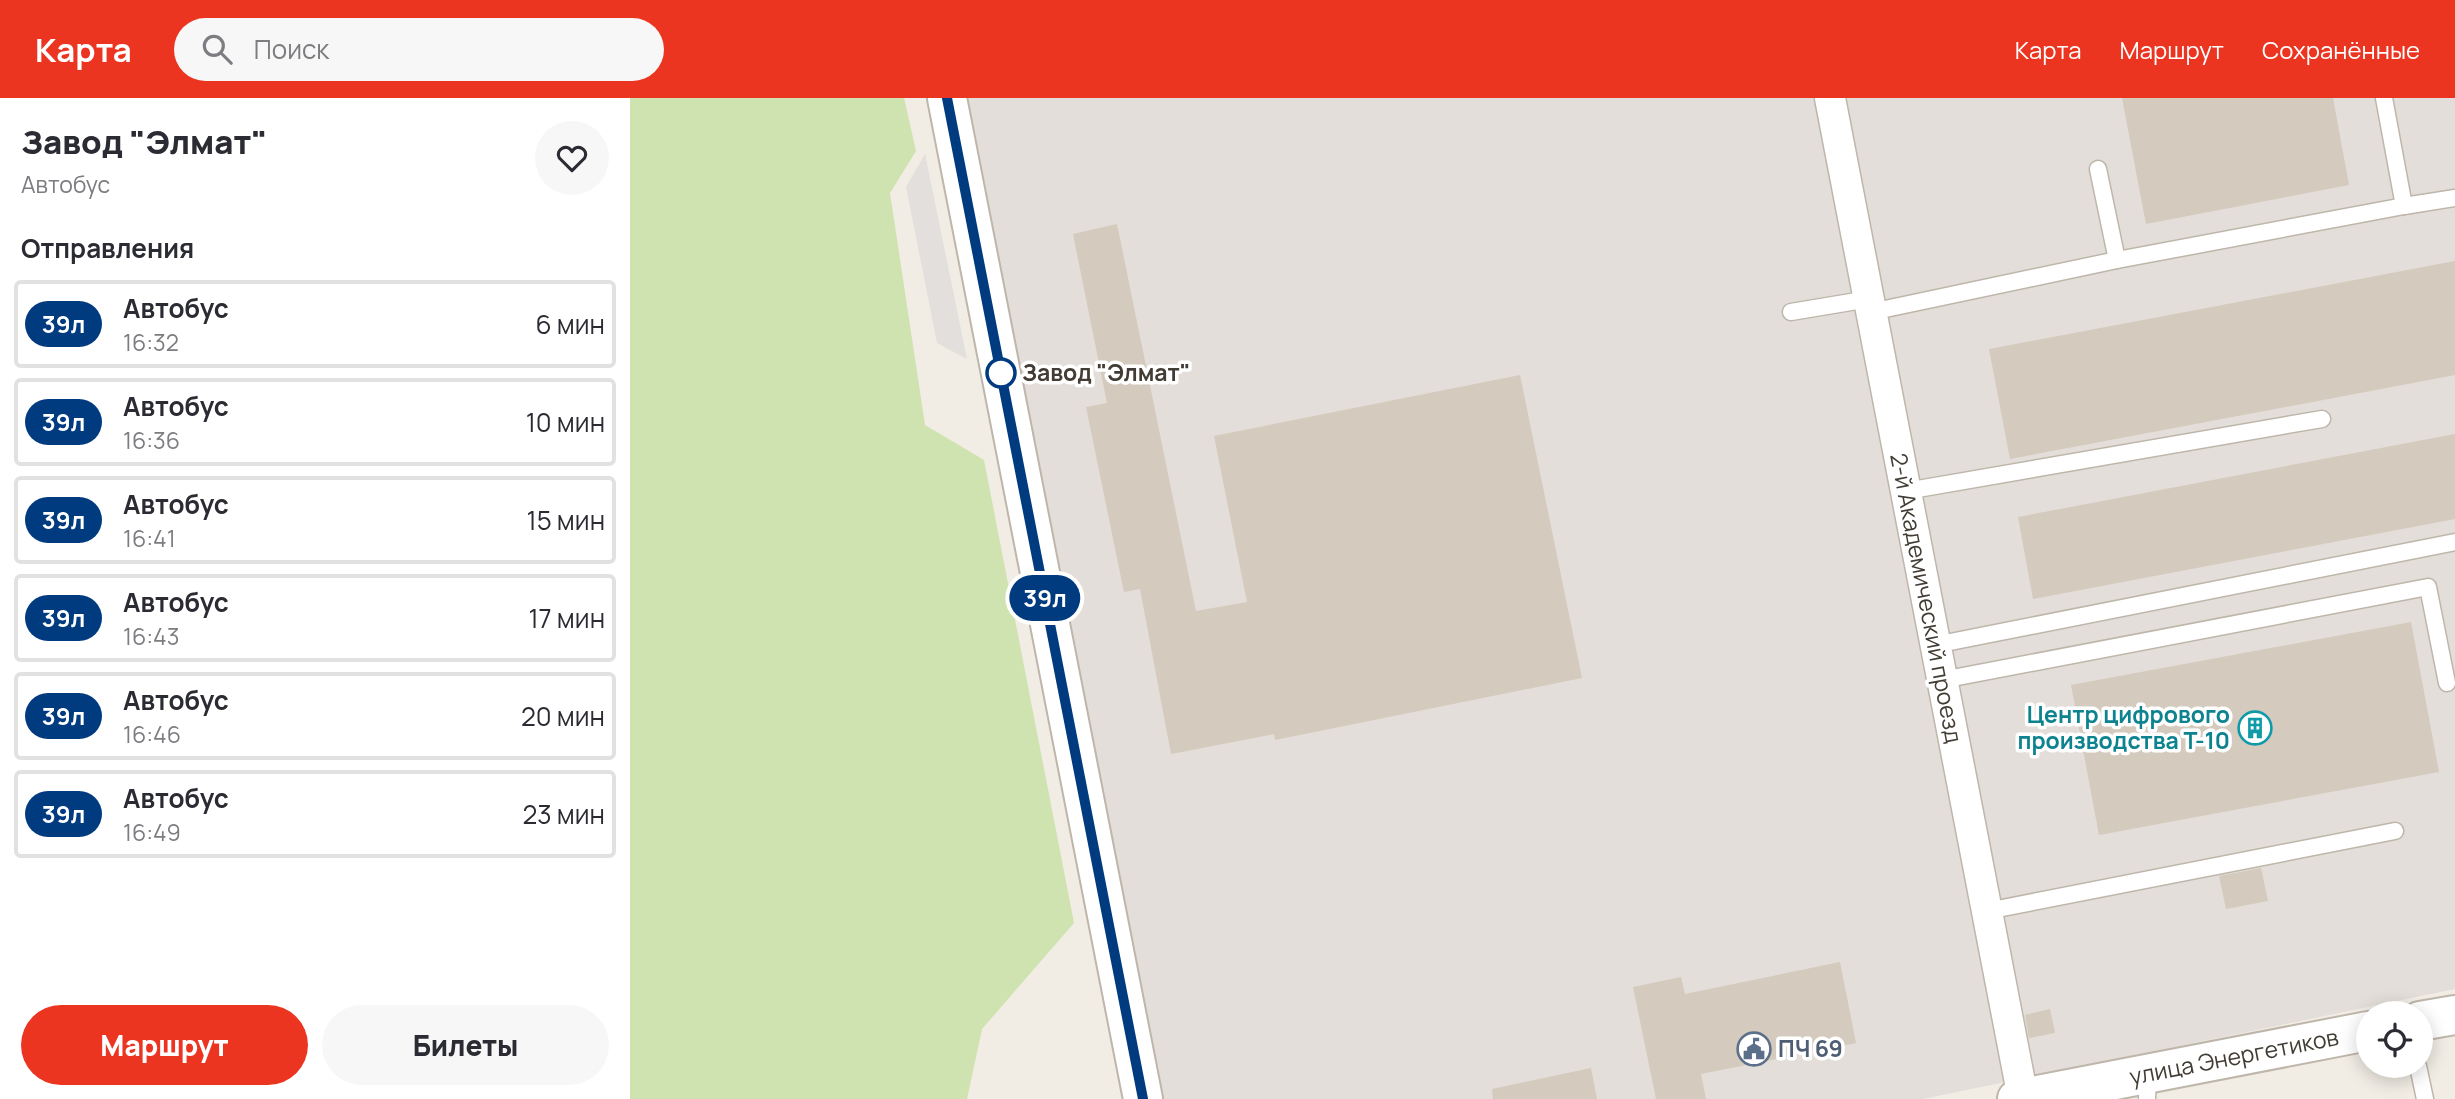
<!DOCTYPE html>
<html lang="ru">
<meta charset="utf-8">
<style>
:root{--surface:#fff;--page:#f7f7f7;--text:#2b2b33;--muted:#7c7c81;--line:#e1e1e2;--accent:#eb3521}
body{margin:0;font-family:Manrope,sans-serif;background:var(--page);color:var(--text);height:100vh;display:flex;flex-direction:column;font-size:26px;white-space:nowrap}
*{box-sizing:border-box;margin:0}
p{font-size:23px;color:var(--muted)}
.icon{flex:none;width:38px;height:38px;fill:none;stroke:currentColor;stroke-width:2;stroke-linecap:round;stroke-linejoin:round}
.map{position:relative;flex:1;overflow:hidden}
.details{display:flex;flex-direction:column;background:var(--surface);width:630px}
.details>*{flex:none}
.badge{padding:0 14px;border-radius:23px;font-size:24px;line-height:46px}
.buttons{position:absolute;left:1726px;top:903px;display:grid;gap:14px}
.buttons a{display:grid;place-items:center;width:77px;height:77px;border-radius:50%;background:var(--surface);box-shadow:0 4px 18px #0003;font-size:35px}
.map>.badge{position:absolute;translate:-50% -50%;box-shadow:0 0 0 4px #fff}
h2{padding:0 21px;font-size:26px;line-height:63px}
.round{display:grid;place-items:center;flex:none;width:74px;height:74px;border-radius:37px;background:var(--page)}
.headline{display:flex;align-items:center;justify-content:space-between;height:119px;padding:0 21px}
h1{font-size:33px;font-weight:800;line-height:52px}
.action{display:flex;gap:14px;margin-top:auto;padding:14px 21px}
.action a{flex:1;height:80px;border-radius:42px;background:var(--accent);color:#fff;font-size:28px;font-weight:800;line-height:80px;text-align:center}
.action a+a{background:var(--page);color:var(--text)}
ul{padding:0;list-style:none}
li{display:flex;align-items:center;gap:21px;height:88px;margin:0 14px 10px;padding:0 7px;border:4px solid var(--line);border-radius:7px}
li div{flex:1}
li b{display:block;font-size:26px}
li em{font-style:normal}
li .badge{min-width:77px;font-weight:700;text-align:center}
header{display:flex;align-items:center;gap:42px;box-sizing:border-box;height:98px;padding:0 35px;background:var(--accent);color:#fff}
header strong{font-size:33px}
nav{display:flex;gap:38px;margin-inline-start:auto;font-size:24px}
.search{width:490px;height:63px;background:var(--page);display:flex;align-items:center;gap:18px;box-sizing:border-box;padding:0 24px;border-radius:38px;color:var(--muted);font-size:26px}
main{display:flex;flex:1;min-height:0}
.map>svg:first-child{display:block}
.industrial{fill:#e3ded9}
.green{fill:#cee3af}
.parking{fill:#e2dfdc}
.building{fill:#d4cabd}
.lines{fill:none;stroke-linecap:round;stroke-linejoin:round}
.service-casing{stroke:#beb6aa;stroke-width:19}
.minor-casing{stroke:#beb6aa;stroke-width:33}
.tertiary-casing{stroke:#beb6aa;stroke-width:42}
.service{stroke:#fff;stroke-width:16}
.minor{stroke:#fff;stroke-width:30}
.tertiary{stroke:#fff;stroke-width:38}
.line-casing{stroke:#fff;stroke-width:16}
.line{stroke:#003b80;stroke-width:10}
.stop-dot{fill:#fff;stroke:#003b80;stroke-width:3.5}
.labels{text-anchor:middle;stroke-width:7;stroke-linejoin:round;paint-order:stroke}
.stop-label{font-size:23px;font-weight:bold;fill:#423c34;stroke:#fff;text-anchor:start}
.street-label{font-size:23px;fill:#423c34;stroke:#fff}
.culture-label{font-size:23px;font-weight:bold;fill:#0d838f;stroke:#fff;text-anchor:end}
.service-label{font-size:23px;font-weight:bold;fill:#4e5e75;stroke:#fff;text-anchor:start}
</style>
<header>
<strong>Карта</strong>
<div class="search"><svg class="icon" aria-label="search" viewBox="0 0 24 24"><circle cx="10" cy="10" r="6"/><path d="M15 15l6 6"/></svg>Поиск</div>
<nav><a>Карта</a><a>Маршрут</a><a>Сохранённые</a></nav>
</header>
<main>
<section class="details">
<div class="headline"><div><h1>Завод &quot;Элмат&quot;</h1><p>Автобус</p></div><a class="round"><svg class="icon" aria-label="heart" viewBox="0 0 24 24"><path d="M12 20l-8-8c-3-5 5-10 8-4 3-6 11-1 8 4z"/></svg></a></div>
<h2>Отправления</h2>
<ul>
<li><span class="badge" style="background:#003b80;color:#fff">39л</span><div><b>Автобус</b><p>16:32</p></div><em>6 мин</em></li>
<li><span class="badge" style="background:#003b80;color:#fff">39л</span><div><b>Автобус</b><p>16:36</p></div><em>10 мин</em></li>
<li><span class="badge" style="background:#003b80;color:#fff">39л</span><div><b>Автобус</b><p>16:41</p></div><em>15 мин</em></li>
<li><span class="badge" style="background:#003b80;color:#fff">39л</span><div><b>Автобус</b><p>16:43</p></div><em>17 мин</em></li>
<li><span class="badge" style="background:#003b80;color:#fff">39л</span><div><b>Автобус</b><p>16:46</p></div><em>20 мин</em></li>
<li><span class="badge" style="background:#003b80;color:#fff">39л</span><div><b>Автобус</b><p>16:49</p></div><em>23 мин</em></li>
</ul>
<div class="action"><a>Маршрут</a><a>Билеты</a></div>
</section>
<div class="map">
<svg width="1825" height="1001" viewBox="0 0 1825 1001">
<rect width="100%" height="100%" fill="#f1ece4"/>
<polygon class="industrial" points="327,0 1825,0 1825,891 1293,1001 518,1001"/>
<polygon class="green" points="0,0 274,0 286,53 260,95 295,327 354,362 444,825 352,931 337,1001 0,1001"/>
<polygon class="parking" points="295,56 337,261 307,245 276,89"/>
<g class="building">
<polygon points="1492,0 1703,0 1719,87 1516,126"/>
<polygon points="487,126 566,513 617,504 584,338 890,277 952,580 645,642 644,636 541,656 510,491 494,494 456,309 477,305 443,136"/>
<polygon points="1825,163 1825,277 1380,361 1359,251"/>
<polygon points="1825,336 1825,421 1403,501 1388,419"/>
<polygon points="1781,524 1809,674 1469,737 1441,587"/>
<polygon points="1631,770 1638,803 1596,811 1589,778"/>
<polygon points="1210,864 1226,945 1071,976 1076,1001 1026,1001 1003,889 1051,879 1055,896"/>
<polygon points="1420,911 1425,935 1399,940 1395,917"/>
<polygon points="961,970 967,1001 863,1001 862,991"/>
</g>
<g class="lines">
<defs>
<g id="service">
<polyline points="1774,108 1825,100"/>
<polyline points="1487,162 1774,108 1754,0"/>
<polyline points="1161,214 1239,201"/>
<polyline points="1241,214 1487,162 1468,71"/>
<polyline points="1276,393 1692,321"/>
<polyline points="1305,547 1825,444"/>
<polyline points="1312,582 1798,489 1817,585"/>
<polyline points="1357,813 1765,733"/>
<polyline points="1788,968 1795,1001"/>
<polyline points="1517,1001 1518,976"/>
</g>
<polyline id="minor" points="1200,0 1393,1000"/>
<g id="tertiary">
<polyline points="317,0 513,1001"/>
<polyline points="1790,923 1825,917"/>
<polyline points="1387,1001 1738,933"/>
</g>
</defs>
<use href="#service" class="service-casing"/>
<use href="#minor" class="minor-casing"/>
<use href="#tertiary" class="tertiary-casing"/>
<use href="#service" class="service"/>
<use href="#minor" class="minor"/>
<use href="#tertiary" class="tertiary"/>
</g>
<g class="lines">
<defs>
<polyline id="line" points="317,0 513,1001"/>
</defs>
<use href="#line" class="line-casing"/>
<use href="#line" class="line"/>
</g>
<defs>
<symbol id="building-ring" viewBox="-11 -11 22 22"><circle r="9.5" fill="#fff" stroke="#0f9aa8" stroke-width="1.5"/><path d="M-4-6H4V6H1V3H-1V6H-4ZM-2.5-4.3h1.7v1.8h-1.7ZM.8-4.3h1.7v1.8H.8ZM-2.5-1h1.7V.8h-1.7ZM.8-1h1.7V.8H.8Z" fill="#0f9aa8"/></symbol>
<symbol id="civic-ring" viewBox="-11 -11 22 22"><circle r="9.5" fill="#fff" stroke="#5c6f8a" stroke-width="1.5"/><path d="M-.6-6.5H3V-4.5H.6V-3L4-1V1h2V6H-6V1h2V-1L-.6-3ZM-1.2 2.5V6h2.4V2.5Z" fill="#5c6f8a"/></symbol>
</defs>
<g fill-rule="evenodd">
<use href="#building-ring" x="1606" y="611" width="38" height="38"/>
<use href="#civic-ring" x="1105" y="932" width="38" height="38"/>
</g>
<circle class="stop-dot" cx="371" cy="275" r="14"/>
<g class="labels">
<g class="stop-label">
<text x="392" y="283">Завод "Элмат"</text>
</g>
<g class="street-label">
<text transform="translate(1296 500) rotate(79)" y="8">2-й Академический проезд</text>
<text transform="translate(1604 959) rotate(-11)" y="8">улица Энергетиков</text>
</g>
<g class="culture-label">
<text x="1600" y="625">Центр цифрового<tspan x="1600" dy="26">производства Т-10</tspan></text>
</g>
<g class="service-label">
<text x="1148" y="959">ПЧ 69</text>
</g>
</g>
</svg>
<div class="buttons">
<a><svg class="icon" aria-label="locate" viewBox="0 0 24 24"><circle cx="12" cy="12" r="6"/><path d="M12 2v4M12 18v4M2 12h4M18 12h4"/></svg></a>
</div>
<b class="badge" style="left:415px;top:500px;background:#003b80;color:#fff">39л</b>
</div>
</main>
